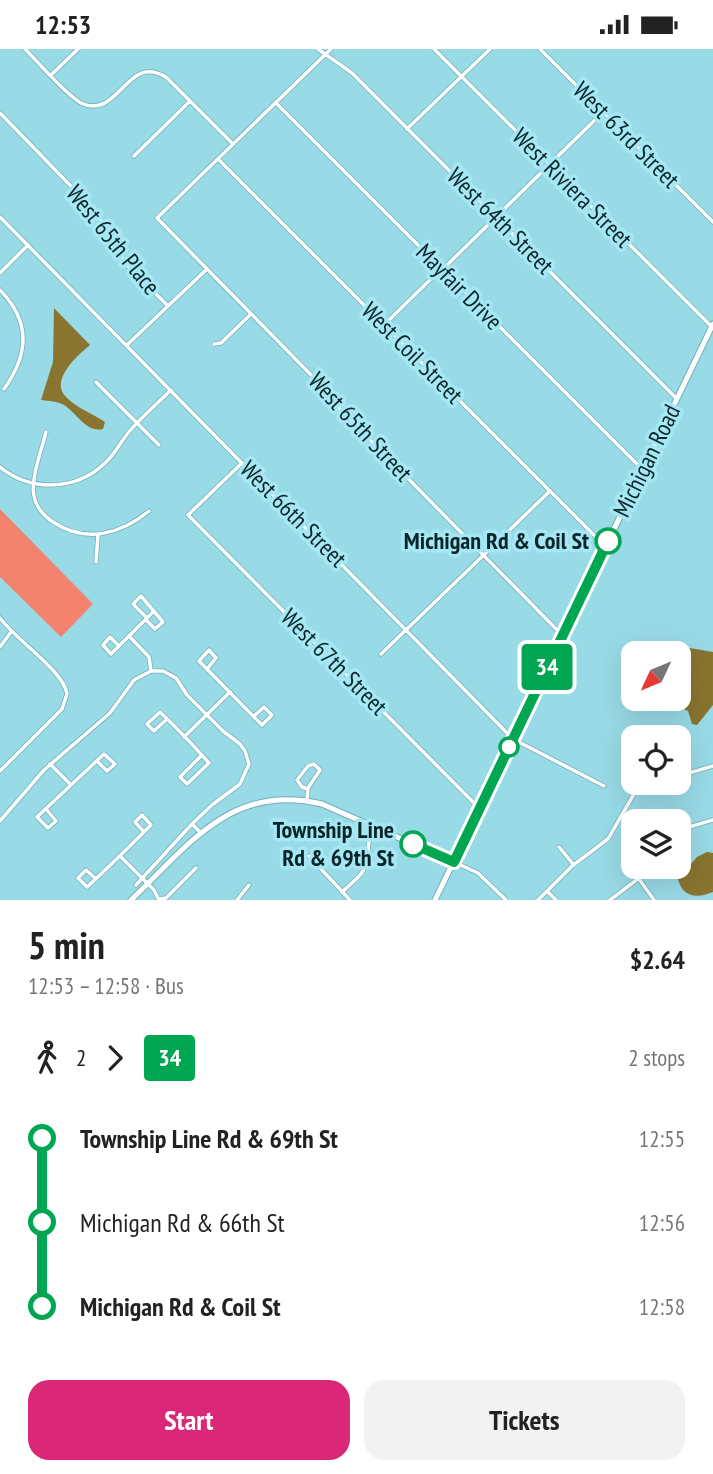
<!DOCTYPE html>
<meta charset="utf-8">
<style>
:root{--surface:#fff;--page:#f2f2f2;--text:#222;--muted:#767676;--accent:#db2777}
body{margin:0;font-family:"PT Sans Narrow",sans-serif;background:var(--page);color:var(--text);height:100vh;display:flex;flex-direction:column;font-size:26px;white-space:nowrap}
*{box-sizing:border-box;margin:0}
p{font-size:23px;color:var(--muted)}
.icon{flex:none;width:38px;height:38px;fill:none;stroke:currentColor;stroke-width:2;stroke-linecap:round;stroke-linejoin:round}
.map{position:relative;height:851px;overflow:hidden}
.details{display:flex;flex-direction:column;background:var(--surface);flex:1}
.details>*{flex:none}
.badge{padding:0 14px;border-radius:5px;font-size:24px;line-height:46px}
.needle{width:46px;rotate:226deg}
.fabs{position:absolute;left:621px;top:592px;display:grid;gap:14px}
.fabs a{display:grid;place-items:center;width:70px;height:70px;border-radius:14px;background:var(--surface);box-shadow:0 7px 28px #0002;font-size:35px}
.map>.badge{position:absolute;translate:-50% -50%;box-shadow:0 0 0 4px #fff}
.legs{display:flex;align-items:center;gap:10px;height:77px;padding:0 28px;font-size:23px}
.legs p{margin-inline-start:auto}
.overview{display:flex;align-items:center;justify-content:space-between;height:119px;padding:0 28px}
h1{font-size:38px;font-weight:600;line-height:52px}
.cta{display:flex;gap:14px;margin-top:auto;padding:14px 28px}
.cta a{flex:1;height:80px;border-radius:21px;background:var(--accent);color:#fff;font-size:28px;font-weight:600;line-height:80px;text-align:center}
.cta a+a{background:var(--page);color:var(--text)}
ul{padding:0 28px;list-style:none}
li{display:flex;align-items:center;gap:24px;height:84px;font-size:26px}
li i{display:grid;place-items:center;width:10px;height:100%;margin:0 9px;background:currentColor}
li i::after{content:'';width:18px;height:18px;margin:-9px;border:5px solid;border-radius:50%;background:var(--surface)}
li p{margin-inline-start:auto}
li:first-child i{background:linear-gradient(#0000 50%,currentColor 0)}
li:last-child i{background:linear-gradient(currentColor 50%,#0000 0)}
.status{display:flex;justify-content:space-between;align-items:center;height:49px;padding:0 35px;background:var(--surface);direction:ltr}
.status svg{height:19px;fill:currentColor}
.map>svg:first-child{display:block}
.green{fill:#f3836e}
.water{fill:#897430}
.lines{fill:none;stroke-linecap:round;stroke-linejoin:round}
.minor-casing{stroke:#6fafbc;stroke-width:5}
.major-casing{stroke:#6fafbc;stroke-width:7}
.minor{stroke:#fff;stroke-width:3.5}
.major{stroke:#fff;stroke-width:5}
.line-1-casing{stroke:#fff;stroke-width:16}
.line-1{stroke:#00a651;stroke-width:10}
.stop-1-dot{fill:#fff;stroke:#00a651;stroke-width:3.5}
.labels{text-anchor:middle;stroke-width:7;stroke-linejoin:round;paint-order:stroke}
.street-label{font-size:24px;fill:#0a252a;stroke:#a6e7f4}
.stop-label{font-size:24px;font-weight:bold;fill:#0a252a;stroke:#a6e7f4;text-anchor:end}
</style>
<div class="status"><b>12:53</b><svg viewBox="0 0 49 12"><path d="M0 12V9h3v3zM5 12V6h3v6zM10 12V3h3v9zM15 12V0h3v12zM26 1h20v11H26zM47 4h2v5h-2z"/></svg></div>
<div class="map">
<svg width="713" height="851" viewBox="0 0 713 851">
<rect width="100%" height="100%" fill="#99dae7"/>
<polygon class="green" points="0,460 93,555 61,588 0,528"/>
<g class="water">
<path d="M54,259L90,296C77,307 48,332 67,349C77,359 93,365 105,373L103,380C86,384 77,364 64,356C57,352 49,352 41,351L53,313Z"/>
<path d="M690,599L713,603V656L697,676L692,675L688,662L681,659L673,649H679C679,631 674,610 690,599Z"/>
<path d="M707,803L713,804V843C697,850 682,848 678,830L697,808Z"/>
</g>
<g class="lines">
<defs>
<g id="minor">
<path d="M25,0C39,14 66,46 81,54C119,72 127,2 167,29L233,95"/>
<polyline points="318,0 352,24 677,350"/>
<polyline points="331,0 157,169 318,333 324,344 562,586"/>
<polyline points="434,0 712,278"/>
<polyline points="540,0 713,173"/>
<polyline points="51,26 78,0"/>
<polyline points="276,54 643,421"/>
<polyline points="0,64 96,163 127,216 168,257"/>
<polyline points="407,80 490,0"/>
<polyline points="134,107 190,52"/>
<polyline points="218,110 605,497"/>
<polyline points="0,168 513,690 604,737"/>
<polyline points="442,221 603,63"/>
<polyline points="0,224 28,196"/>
<path d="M0,241C31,273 29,305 4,340"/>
<polyline points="384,276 441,220"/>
<polyline points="214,295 221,294 251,265"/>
<polyline points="127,296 207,220"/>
<polyline points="96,333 159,396"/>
<path d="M46,383C42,400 30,431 34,447C36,458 44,467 53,473C86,495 121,485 149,462"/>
<polyline points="242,414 188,466 479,759"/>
<path d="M0,418C31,443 76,442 105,414C115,405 120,394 128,384C141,368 157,355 171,341"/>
<polyline points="96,513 98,486"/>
<path d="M0,569C16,591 64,622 67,645L62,660L0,722"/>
<polyline points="146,571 155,580 163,573 141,547 133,555 147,569"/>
<polyline points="129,587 149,608 151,622"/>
<polyline points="119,597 110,588 103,596 111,605 153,563"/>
<polyline points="0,598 11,583"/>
<polyline points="381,605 550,442"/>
<polyline points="207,620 216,609 209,601 199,612 262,676 272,666 264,658 254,667"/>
<path d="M167,670L154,682L147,675L160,663C177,679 193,696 209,714L187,735L180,728L202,706"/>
<polyline points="184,688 230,643"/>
<polyline points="50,715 71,736"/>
<polyline points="679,727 713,717"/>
<polyline points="307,752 308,739 320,721 314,715 308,717 297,731 302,738 308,740"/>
<polyline points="46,760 56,772 48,779 37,768 104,705 115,715 107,722 97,712"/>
<polyline points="0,772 44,721 110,664 134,631 151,622 163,622 176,629 187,646 223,682 240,695 245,702 249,715 240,735 212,756 192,775 136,836"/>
<polyline points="192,775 201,784"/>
<polyline points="679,781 713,771"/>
<polyline points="559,798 573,815"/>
<polyline points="120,807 154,841 159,851"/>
<polyline points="309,807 350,851"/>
<polyline points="454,813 478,824 506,851"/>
<path d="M96,830L86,821L78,829L87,838C109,818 130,797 151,776L142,766L135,773L144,783"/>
<polyline points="639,830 654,851"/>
<polyline points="547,842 556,851"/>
<path d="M342,843C349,836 358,830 363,822C370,809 366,792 373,777"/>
<polyline points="159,850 166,849 196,819"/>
<polyline points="237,851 249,836"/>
<polyline points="538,851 572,817 608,790 634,745 643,738 656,733"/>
<polyline points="610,851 655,817"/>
</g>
<g id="major">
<path d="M131,851C189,796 232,733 322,755L454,813"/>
<polyline points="435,851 713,275"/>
</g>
</defs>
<use href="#minor" class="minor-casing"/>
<use href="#major" class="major-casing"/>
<use href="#minor" class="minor"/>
<use href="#major" class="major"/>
</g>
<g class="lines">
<defs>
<polyline id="line-1" points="413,795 454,813 608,492"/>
</defs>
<use href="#line-1" class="line-1-casing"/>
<use href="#line-1" class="line-1"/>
</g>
<g class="stop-1-dot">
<circle cx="608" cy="492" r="12"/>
<circle cx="509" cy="698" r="9"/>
<circle cx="413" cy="795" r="12"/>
</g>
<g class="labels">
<g class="street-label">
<text transform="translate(626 86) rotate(45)" y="8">West 63rd Street</text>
<text transform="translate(572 139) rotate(45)" y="8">West Riviera Street</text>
<text transform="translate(500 172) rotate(45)" y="8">West 64th Street</text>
<text transform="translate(113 191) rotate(51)" y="8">West 65th Place</text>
<text transform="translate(459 238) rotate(45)" y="8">Mayfair Drive</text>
<text transform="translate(412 304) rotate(45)" y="8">West Coil Street</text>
<text transform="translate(360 378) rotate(47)" y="8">West 65th Street</text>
<text transform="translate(647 412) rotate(-64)" y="8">Michigan Road</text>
<text transform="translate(293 465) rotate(45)" y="8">West 66th Street</text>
<text transform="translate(334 613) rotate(45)" y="8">West 67th Street</text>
</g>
<g class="stop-label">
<text x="589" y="500">Michigan Rd &amp; Coil St</text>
<text x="394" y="789">Township Line<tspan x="394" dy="28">Rd &amp; 69th St</tspan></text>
</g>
</g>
</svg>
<div class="fabs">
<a><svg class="needle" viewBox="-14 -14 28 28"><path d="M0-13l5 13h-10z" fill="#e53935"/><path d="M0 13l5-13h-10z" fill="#767676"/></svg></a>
<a><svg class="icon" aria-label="locate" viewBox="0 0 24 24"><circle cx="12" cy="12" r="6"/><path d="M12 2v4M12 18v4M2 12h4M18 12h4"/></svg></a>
<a><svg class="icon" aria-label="layers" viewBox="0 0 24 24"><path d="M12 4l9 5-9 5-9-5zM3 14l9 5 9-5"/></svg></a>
</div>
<b class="badge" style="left:547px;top:618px;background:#00a651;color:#fff">34</b>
</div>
<section class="details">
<div class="overview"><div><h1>5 min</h1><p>12:53 – 12:58 · Bus</p></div><b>$2.64</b></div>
<div class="legs"><svg class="icon" aria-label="walk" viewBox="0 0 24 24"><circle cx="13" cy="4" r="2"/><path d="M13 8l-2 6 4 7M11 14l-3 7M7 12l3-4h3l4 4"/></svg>2<svg class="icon" aria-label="forward" viewBox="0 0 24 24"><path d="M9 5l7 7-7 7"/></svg><b class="badge" style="background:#00a651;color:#fff">34</b><p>2 stops</p></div>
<ul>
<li><i style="color:#00a651"></i><b>Township Line Rd &amp; 69th St</b><p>12:55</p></li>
<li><i style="color:#00a651"></i><span>Michigan Rd &amp; 66th St</span><p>12:56</p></li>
<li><i style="color:#00a651"></i><b>Michigan Rd &amp; Coil St</b><p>12:58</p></li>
</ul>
<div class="cta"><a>Start</a><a>Tickets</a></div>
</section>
